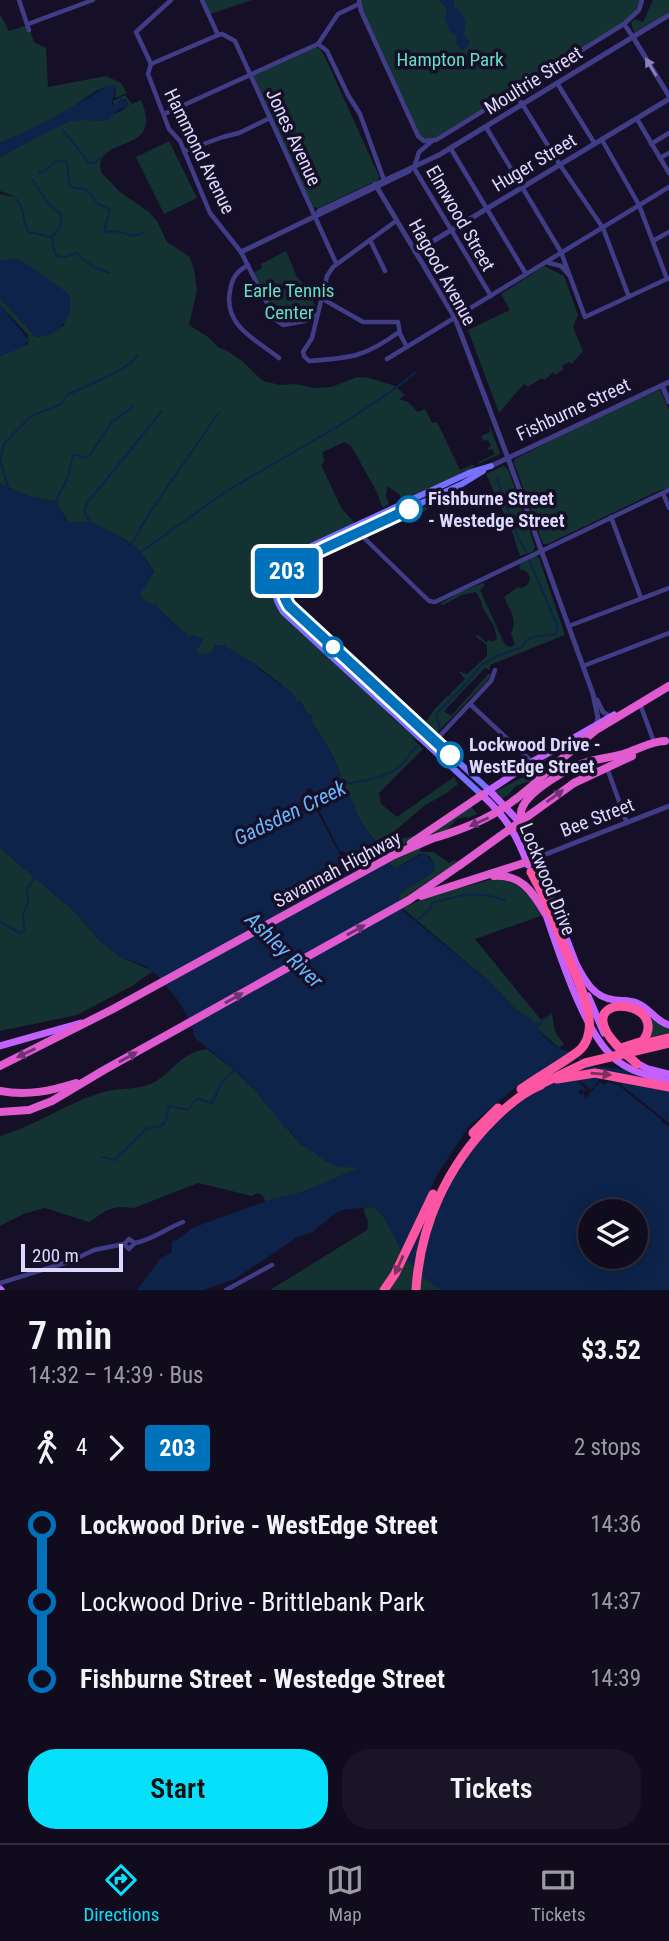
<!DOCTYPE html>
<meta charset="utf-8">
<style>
:root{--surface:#100c1e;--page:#191527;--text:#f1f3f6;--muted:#9c9ba4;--line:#302c3c;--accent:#07e0fb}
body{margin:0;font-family:"Roboto Condensed",sans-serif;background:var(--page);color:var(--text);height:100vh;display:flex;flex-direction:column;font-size:26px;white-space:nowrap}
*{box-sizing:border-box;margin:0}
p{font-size:23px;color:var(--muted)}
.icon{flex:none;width:38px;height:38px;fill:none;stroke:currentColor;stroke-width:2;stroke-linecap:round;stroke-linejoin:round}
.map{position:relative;height:1290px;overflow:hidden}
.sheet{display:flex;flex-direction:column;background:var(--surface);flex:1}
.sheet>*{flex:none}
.badge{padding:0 14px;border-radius:5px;font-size:24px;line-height:46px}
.controls{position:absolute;left:578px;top:1199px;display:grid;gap:14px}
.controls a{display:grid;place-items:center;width:70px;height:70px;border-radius:50%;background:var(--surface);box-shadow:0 4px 18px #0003,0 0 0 2px var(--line);font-size:35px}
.scale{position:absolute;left:21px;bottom:18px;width:102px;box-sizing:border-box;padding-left:7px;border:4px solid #ddd8fe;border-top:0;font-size:19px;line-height:24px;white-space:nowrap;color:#ddd8fe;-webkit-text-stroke:5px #151028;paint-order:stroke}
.map>.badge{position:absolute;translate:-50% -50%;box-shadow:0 0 0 4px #fff}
.legs{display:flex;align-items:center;gap:10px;height:77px;padding:0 28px;font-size:23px}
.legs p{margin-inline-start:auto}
.headline{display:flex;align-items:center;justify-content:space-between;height:119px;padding:0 28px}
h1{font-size:38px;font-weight:600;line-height:52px}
.action{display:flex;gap:14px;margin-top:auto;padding:14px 28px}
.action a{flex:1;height:80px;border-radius:28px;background:var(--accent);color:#111;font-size:28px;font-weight:600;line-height:80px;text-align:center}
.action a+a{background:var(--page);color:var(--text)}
ul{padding:0 28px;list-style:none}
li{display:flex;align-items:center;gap:24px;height:77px;font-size:26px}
li i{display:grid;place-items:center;width:10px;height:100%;margin:0 9px;background:currentColor}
li i::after{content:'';width:18px;height:18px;margin:-9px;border:5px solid;border-radius:50%;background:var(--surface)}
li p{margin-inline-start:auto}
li:first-child i{background:linear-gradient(#0000 50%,currentColor 0)}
li:last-child i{background:linear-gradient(currentColor 50%,#0000 0)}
.menu{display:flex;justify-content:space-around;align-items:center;height:98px;border-top:2px solid var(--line);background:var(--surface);font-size:19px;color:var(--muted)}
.menu a{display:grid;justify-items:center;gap:4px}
.menu .selected{color:var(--accent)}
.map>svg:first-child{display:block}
.green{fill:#133231}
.water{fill:#0d234a;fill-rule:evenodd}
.pier{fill:#151028}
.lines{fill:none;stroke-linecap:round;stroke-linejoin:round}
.stream{stroke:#0d234a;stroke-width:2}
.minor{stroke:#403c86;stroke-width:4.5}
.tertiary{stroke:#403c86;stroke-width:5}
.secondary{stroke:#7670fd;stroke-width:6}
.primary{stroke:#c461fc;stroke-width:7}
.trunk{stroke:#e05bd0;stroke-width:8}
.motorway{stroke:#fc55a3;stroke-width:9}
.trunk-bridge{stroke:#e05bd0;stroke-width:8}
.motorway-bridge{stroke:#fc55a3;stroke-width:9}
.oneway{fill:#8782bc}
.oneway2{fill:#703274}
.oneway3{fill:#7d2f5f}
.line-1-casing{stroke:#fff;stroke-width:16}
.line-1{stroke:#0072bc;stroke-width:10}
.stop-1-dot{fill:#fff;stroke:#0072bc;stroke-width:3.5}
.labels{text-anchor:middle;stroke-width:7;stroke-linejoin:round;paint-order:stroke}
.park-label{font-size:19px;fill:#64dec1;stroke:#151028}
.street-label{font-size:19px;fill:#ddd8fe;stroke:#151028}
.stop-label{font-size:19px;font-weight:bold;fill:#ddd8fe;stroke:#151028;text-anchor:start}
.water-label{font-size:21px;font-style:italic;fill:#68b6fd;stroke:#151028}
</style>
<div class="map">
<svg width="669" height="1290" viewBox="0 0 669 1290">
<rect width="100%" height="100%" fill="#151028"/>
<g class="green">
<polygon points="205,0 252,0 210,14"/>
<polygon points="361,0 640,0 637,9 623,23 435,138 426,140 419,135 362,9"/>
<polygon points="653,0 669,0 669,12 634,33 631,22 635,19 643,22"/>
<path d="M0,14L9,31L28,25L34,42L46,48L48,87L106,76L121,83L127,93L115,98L116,86C104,84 91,94 81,101C57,119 28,131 0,143Z"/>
<polygon points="314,47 319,48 325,57 379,176 378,180 318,208 312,207 252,76"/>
<path d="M125,95L132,104L141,100C163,151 109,137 101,161C99,164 101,168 101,172L120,192L149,212L157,221L167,242L189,256L194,269L197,290L189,325L208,337L219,348L226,350L242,361L263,381L280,385L296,384L314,388L331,387L357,377L369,378L395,386L405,395L399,399L408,402L418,412L425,409L432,423L436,422L439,426L460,470L472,465L476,466L460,473L461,475L402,503L400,495L387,486L386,496L389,504L384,507L381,505L378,494L351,446L344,442L323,452L324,462L321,465L342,509L356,524L292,554L277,570L276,603L389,713L390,716L423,744L411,737L423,749L379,793L381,804L397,817L454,777L458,784L448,792L424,806L396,830L398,839L414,836L411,840L386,856C378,840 356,824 354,805L343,791C345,776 324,736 312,724V715L306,712L301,701L297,702L292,693L287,692L282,685L256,665L227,648L224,645H216L211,653L202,655L197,653L195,649L202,641L189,637L154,605L146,604L139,594L154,571L136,547L119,536L91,522H68L56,502L32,497L0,484V356L28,344V335L0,305V298L36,337L43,336L65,325L0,260V194L16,197L0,191V157C24,146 45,129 70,121C88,116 115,120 129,105L125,99L115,107L113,101Z"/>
<polygon points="169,141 197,198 164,214 136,157"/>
<polygon points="286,251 297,277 306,287 316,308 314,313 295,322 287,323 277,320 253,273 262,268 261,264"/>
<polygon points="544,266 564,276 578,315 573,327 583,351 572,364 569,362 562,366 564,369 555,375 553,372 545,380 542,378 528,387 524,384 499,413 468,330 510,310 501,294"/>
<polygon points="660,390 669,410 669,488 658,491 548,544 543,544 514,463 515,459 594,418"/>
<polygon points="489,424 500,454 478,464 479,462 495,454 492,449 489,450 488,448 491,446 488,440 484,441 481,436 490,432"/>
<polygon points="503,466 508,469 535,547 533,552 520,556 513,534 486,474"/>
<polygon points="428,505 430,508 382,531 375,534 370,532"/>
<path d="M308,550L312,552L296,560L280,591L301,622L299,623C294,618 287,613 283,608C264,582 286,561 308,550Z"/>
<path d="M534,556L539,558L565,635L490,665V670L485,668L444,711L451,716L488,674H490L489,679L434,736L422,727L434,710L448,695L453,699L450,696L451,693L465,679L458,671L467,674L487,656V645L475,636L478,635L486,642L490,640L492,642L497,639L494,626L482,607V603L476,592L462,595L443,605L440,604L458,593L483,583L485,585L480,590L504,643L509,647L515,645L511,633C518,618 510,612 504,597L518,587L522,588L528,584C533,577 527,570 520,569L519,565Z"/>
<polygon points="555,751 555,754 544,762 531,781 516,786 508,795 501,799 519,817 499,798 500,794 495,792 496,791 521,778"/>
<polygon points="471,806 477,814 468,818 465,817 457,819 438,840 433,832"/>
<polygon points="422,846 420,852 434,852 449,863 454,860 458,862 399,901 399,894 431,873 434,863 429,856 420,854 394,869 389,862"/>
<polygon points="0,848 73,910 100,941 120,957 153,971 132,986 77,1015 0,1031"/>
<path d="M490,880C516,877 531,894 541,916L475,939L541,1020L552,1013L555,1032L564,1044L559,1048L537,1029L543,1020L537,1025L513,1007L490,982L402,908L435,894Z"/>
<polygon points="650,1016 669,1028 669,1035 647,1040"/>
<path d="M207,1049L232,1068L258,1094L301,1145L361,1168L300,1193L266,1202L262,1195L257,1193L252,1196L198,1183L134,1208L118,1207L107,1210L89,1222L45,1208L23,1214L0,1226V1136C35,1126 65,1104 100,1093C115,1088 133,1090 148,1085C172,1076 177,1053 207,1049Z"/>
<polygon points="373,1206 383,1216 397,1239 400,1249 424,1277 441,1290 270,1290 367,1230 368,1221 363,1209"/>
</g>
<g class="water">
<path d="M438,0H454V6C462,12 470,23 463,34L470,42L466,49L462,50L456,45L457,36L450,32L444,17L446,16V7Z"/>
<path d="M109,85L116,86L112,103L114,107L121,98L130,105L117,111L109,120C95,123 82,118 67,122L0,157V143C39,127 74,106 109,85Z"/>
<path d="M16,259L27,264L69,294C76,317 59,336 36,337L0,298V260Z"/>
<path d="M0,305L29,340C24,349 10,352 0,356Z"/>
<path d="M0,484L32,497L56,502L67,522H91L119,536L136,547L154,572L140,594C146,603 146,603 157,605C164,618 178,626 189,637L194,635L203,639L200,646L195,649L197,653L202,655L211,653L216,645H225L227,648C239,651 245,661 257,664L258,668L292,693L297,702L301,701L305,711L312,715V725C324,734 345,777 343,791L349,795L360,820L380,849L384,850L392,868L394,869L424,853L434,863L435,869L431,874L399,894L398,898L403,911L490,982L513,1007L536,1024L546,1018L537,1029L551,1043L560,1049L571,1052L594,1067L623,1069L669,1090V1290H441L424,1277L405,1258L383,1216L372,1206C362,1210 348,1207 338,1212C324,1219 316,1235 299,1236L235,1279L203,1290H137L160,1259L172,1252V1241L177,1240C183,1235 187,1233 192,1228L275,1198L300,1193L359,1168C330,1167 332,1166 309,1149C308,1149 301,1144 300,1144C294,1138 293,1131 285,1128L258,1094L236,1071L195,1038L191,1022L177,999L157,975L145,966L120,957L100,941L73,910L0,848ZM590,1211H635V1256H590Z"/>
</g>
<g class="pier">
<polygon points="311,788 315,795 313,797 340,852 344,851 347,857 342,859 306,790"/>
<polygon points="575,1050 582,1068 581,1071 584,1071 551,1083 533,1093 505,1114 480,1139 451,1180 421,1210 437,1175 469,1126 521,1083"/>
<polygon points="601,1078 620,1084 669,1123 669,1126 661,1122 662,1120 618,1085 607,1082 604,1085 600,1082 586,1098 583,1093 581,1095 578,1092 581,1089 584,1091 586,1089 579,1083 581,1081 591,1090"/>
</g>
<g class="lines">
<g class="stream">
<polyline points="63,130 89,163 95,163 104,155"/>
<path d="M39,173L45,171L56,161L66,162C70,171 66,179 71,187L87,190L98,204L110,209L104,232L117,231L134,236L145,232"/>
<polyline points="33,180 47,202 62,215 60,227 52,238 54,250 57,256 65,257 76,253 93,267 109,273"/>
<path d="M16,199C26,209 21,221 29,232L51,237"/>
<polyline points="497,479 519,540 526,552"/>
<polyline points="9,491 0,460 4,444 17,430 31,416 62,404 67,395 113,374 131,363 137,356"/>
<polyline points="54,504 68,478 73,455 77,455 84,458 89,456 111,423 134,406"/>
<path d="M91,522C84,514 83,511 88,502L162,411"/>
<polyline points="132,543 150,512 219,412"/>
<polyline points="141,552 225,492 342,424 392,391 415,373"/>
<polyline points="440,729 436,714 466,684 480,666 495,657 522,647 527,640 533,637 556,634 557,625 529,560"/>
<path d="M343,784C363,781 387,779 402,764C407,758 410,752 417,747"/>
<path d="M416,921L431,908L432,903C457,896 479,889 505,901"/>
<polyline points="0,922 20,933 24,931 23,914 28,902 27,889 35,877"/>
<polyline points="546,1018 551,1014"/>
<polyline points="102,1157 115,1160 146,1129 161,1126 166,1121 169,1106 188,1110 194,1101 198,1099 212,1103 222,1082 234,1070"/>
</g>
<g class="minor">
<polyline points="19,0 29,30"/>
<polyline points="359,0 361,11 418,136 424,141 436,140 624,24 639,10 642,0"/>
<polyline points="28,24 93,0"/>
<polyline points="624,24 633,37"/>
<polyline points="218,35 222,34 235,41 336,263"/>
<polyline points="318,44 327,51 348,95 360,114 384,180"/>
<polyline points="151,64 148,74 169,129 180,141 210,213 241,252 275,319 283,325 305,321 316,315"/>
<polyline points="151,64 218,35 202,0"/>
<polyline points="151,64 136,32 171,0"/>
<polyline points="557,83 595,144"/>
<polyline points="511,94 521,102 560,165 603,228 629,297"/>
<polyline points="164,114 318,44 338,14 359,4"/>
<polyline points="637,119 669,173"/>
<polyline points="486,127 561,252 585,317 669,278"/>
<polyline points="602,140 639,205 667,279"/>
<polyline points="431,142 419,152 414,168 491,296"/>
<polyline points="651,144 669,133"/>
<polyline points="451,149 526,274"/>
<polyline points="184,151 223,137 239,133 270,118"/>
<polyline points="660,158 669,153"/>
<path d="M396,221L333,267L327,276L312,338L303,352L304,356L309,361C351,358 365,357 399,332"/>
<polyline points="370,240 385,271"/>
<polyline points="653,241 669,232"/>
<polyline points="549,263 561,266 569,275"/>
<path d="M248,265C236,272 232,278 230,291C223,326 257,340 279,358"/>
<polyline points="321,298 363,322 398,322 400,334 407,347"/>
<polyline points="387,359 669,187"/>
<polyline points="663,493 669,508"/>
<polyline points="611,517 641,598"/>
<polyline points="359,533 429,601 435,602 669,490"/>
<polyline points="569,626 669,588"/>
<polyline points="583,666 669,633"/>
<polyline points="470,704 531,761"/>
<polyline points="640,704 654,742"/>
<polyline points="435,741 491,681 495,670"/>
<polyline points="607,768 627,823"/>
<path d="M135,1243C154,1239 165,1229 183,1222"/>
<polyline points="0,1283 71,1261 94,1250 124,1244 129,1239 135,1243 129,1249 124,1244"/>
<polyline points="226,1290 272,1265"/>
</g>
<g class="tertiary">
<polyline points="633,37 669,96"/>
<polyline points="375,184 455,318 508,458 593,694 598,718 596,725"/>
<polyline points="316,216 319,211 439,155 669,15"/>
<polyline points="241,252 409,171"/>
<polyline points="415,252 669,99"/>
<polyline points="662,385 669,402"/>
<polyline points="491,466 669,382"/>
<polyline points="597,700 603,712 611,717"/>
<polyline points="536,858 669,806"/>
</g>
<g class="secondary">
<path d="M483,471L462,484L297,561C282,573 278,589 289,606L489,790"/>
<path d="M482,795L283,612C270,593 272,569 292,555L471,472L491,466"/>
</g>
<g class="primary">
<polyline points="489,790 524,827 578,969"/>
<path d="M528,865C516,834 507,818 482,795L532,762L614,715"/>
<path d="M544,909C558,949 585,1039 619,1062C634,1073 651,1076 669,1081"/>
<path d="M576,964C585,981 594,998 615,1000C623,1001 630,1000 637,1003C650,1008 655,1021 669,1025"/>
<polyline points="588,996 604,1033"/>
<polyline points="0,1046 81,1023"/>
<polyline points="633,1061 648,1069 669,1074"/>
<polyline points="0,1289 1,1290"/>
</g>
<g class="trunk">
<polyline points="552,767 596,730 669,686"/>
<polyline points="574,783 632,756"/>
<path d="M524,827C522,819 519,813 523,806C531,790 565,770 581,764C595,759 609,758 623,754C637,750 651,741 665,741"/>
<polyline points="411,843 482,795"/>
<path d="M494,876C521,874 533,892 545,913"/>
<polyline points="421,896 527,862"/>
<polyline points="0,1066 113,1009 394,855 431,839"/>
<path d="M0,1091C27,1096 51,1091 76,1083"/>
<polyline points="0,1112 29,1110 52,1101 104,1070 409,900 460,865"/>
</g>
<g class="motorway">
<polyline points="531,872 545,898 564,947"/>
<polyline points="639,1045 669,1038"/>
<path d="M624,1047L643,1041C669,1002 586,992 606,1031C613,1044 626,1054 637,1064"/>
<polyline points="557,1079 595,1073 669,1087"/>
<polyline points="473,1133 498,1108"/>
<polyline points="384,1290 395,1274 433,1194"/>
<path d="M416,1290C420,1225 447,1166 493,1120C506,1107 523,1092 541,1085"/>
</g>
<g class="trunk-bridge">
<path d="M431,839C485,823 512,807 552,767"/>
<polyline points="460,865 574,783"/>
</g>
<g class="motorway-bridge">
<polyline points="535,1087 585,1063 669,1043"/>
<path d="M521,1089C539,1076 558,1066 576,1053C608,1031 574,974 564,947"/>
</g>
</g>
<defs><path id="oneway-solid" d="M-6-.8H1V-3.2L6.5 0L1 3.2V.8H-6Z" transform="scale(1.75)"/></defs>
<use class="oneway" href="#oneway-solid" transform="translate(651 67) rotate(-121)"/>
<g class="oneway2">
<use href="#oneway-solid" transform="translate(555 796) rotate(-36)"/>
<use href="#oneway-solid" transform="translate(479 822) rotate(156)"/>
<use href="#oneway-solid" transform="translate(356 930) rotate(-29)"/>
<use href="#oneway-solid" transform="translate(234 998) rotate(-29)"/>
<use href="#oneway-solid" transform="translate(26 1053) rotate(154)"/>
<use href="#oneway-solid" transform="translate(128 1057) rotate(-29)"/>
</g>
<g class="oneway3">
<use href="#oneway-solid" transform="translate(601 1074) rotate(5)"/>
<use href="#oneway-solid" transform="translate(399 1265) rotate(114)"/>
</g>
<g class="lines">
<defs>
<path id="line-1" d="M409,509L297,561C282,573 278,589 289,606L450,755"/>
</defs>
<use href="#line-1" class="line-1-casing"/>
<use href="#line-1" class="line-1"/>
</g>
<g class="stop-1-dot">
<circle cx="409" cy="509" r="12"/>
<circle cx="333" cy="647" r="9"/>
<circle cx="450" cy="755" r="12"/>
</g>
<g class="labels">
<g class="park-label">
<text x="450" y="66">Hampton Park</text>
<text x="289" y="297">Earle Tennis<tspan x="289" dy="22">Center</tspan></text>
</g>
<g class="street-label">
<text transform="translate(533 80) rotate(-32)" y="7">Moultrie Street</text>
<text transform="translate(294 137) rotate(65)" y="7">Jones Avenue</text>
<text transform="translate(200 151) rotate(64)" y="7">Hammond Avenue</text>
<text transform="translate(534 162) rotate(-31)" y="7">Huger Street</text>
<text transform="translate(461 218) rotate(60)" y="7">Elmwood Street</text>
<text transform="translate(443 272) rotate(61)" y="7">Hagood Avenue</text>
<text transform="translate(573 409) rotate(-25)" y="7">Fishburne Street</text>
<text transform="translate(597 817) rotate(-21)" y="7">Bee Street</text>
<text transform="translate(337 869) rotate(-28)" y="7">Savannah Highway</text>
<text transform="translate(548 879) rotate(68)" y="7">Lockwood Drive</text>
</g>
<g class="stop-label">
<text x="428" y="505">Fishburne Street<tspan x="428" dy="22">- Westedge Street</tspan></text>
<text x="469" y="751">Lockwood Drive -<tspan x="469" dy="22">WestEdge Street</tspan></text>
</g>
<g class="water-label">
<text transform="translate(290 813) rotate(-26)" y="7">Gadsden Creek</text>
<text transform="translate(284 950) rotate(44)" y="7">Ashley River</text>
</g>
</g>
</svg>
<div class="controls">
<a><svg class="icon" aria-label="layers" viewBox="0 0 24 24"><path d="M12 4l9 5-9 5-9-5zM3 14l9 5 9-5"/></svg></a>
</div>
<div class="scale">200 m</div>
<b class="badge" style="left:287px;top:571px;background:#0072bc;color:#fff">203</b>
</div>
<section class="sheet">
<div class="headline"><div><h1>7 min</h1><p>14:32 – 14:39 · Bus</p></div><b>$3.52</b></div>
<div class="legs"><svg class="icon" aria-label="walk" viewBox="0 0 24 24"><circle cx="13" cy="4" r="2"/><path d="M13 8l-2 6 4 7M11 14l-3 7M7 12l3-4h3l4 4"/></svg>4<svg class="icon" aria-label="forward" viewBox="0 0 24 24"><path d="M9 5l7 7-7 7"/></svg><b class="badge" style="background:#0072bc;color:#fff">203</b><p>2 stops</p></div>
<ul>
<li><i style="color:#0072bc"></i><b>Lockwood Drive - WestEdge Street</b><p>14:36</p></li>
<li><i style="color:#0072bc"></i><span>Lockwood Drive - Brittlebank Park</span><p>14:37</p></li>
<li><i style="color:#0072bc"></i><b>Fishburne Street - Westedge Street</b><p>14:39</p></li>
</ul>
<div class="action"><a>Start</a><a>Tickets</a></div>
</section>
<nav class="menu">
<a class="selected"><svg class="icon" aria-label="directions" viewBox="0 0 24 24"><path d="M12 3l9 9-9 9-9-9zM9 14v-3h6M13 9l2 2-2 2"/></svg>Directions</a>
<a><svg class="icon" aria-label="map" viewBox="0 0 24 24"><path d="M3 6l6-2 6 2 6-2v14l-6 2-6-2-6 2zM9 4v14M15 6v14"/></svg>Map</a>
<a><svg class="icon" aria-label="tickets" viewBox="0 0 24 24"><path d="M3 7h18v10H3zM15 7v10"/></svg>Tickets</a>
</nav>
